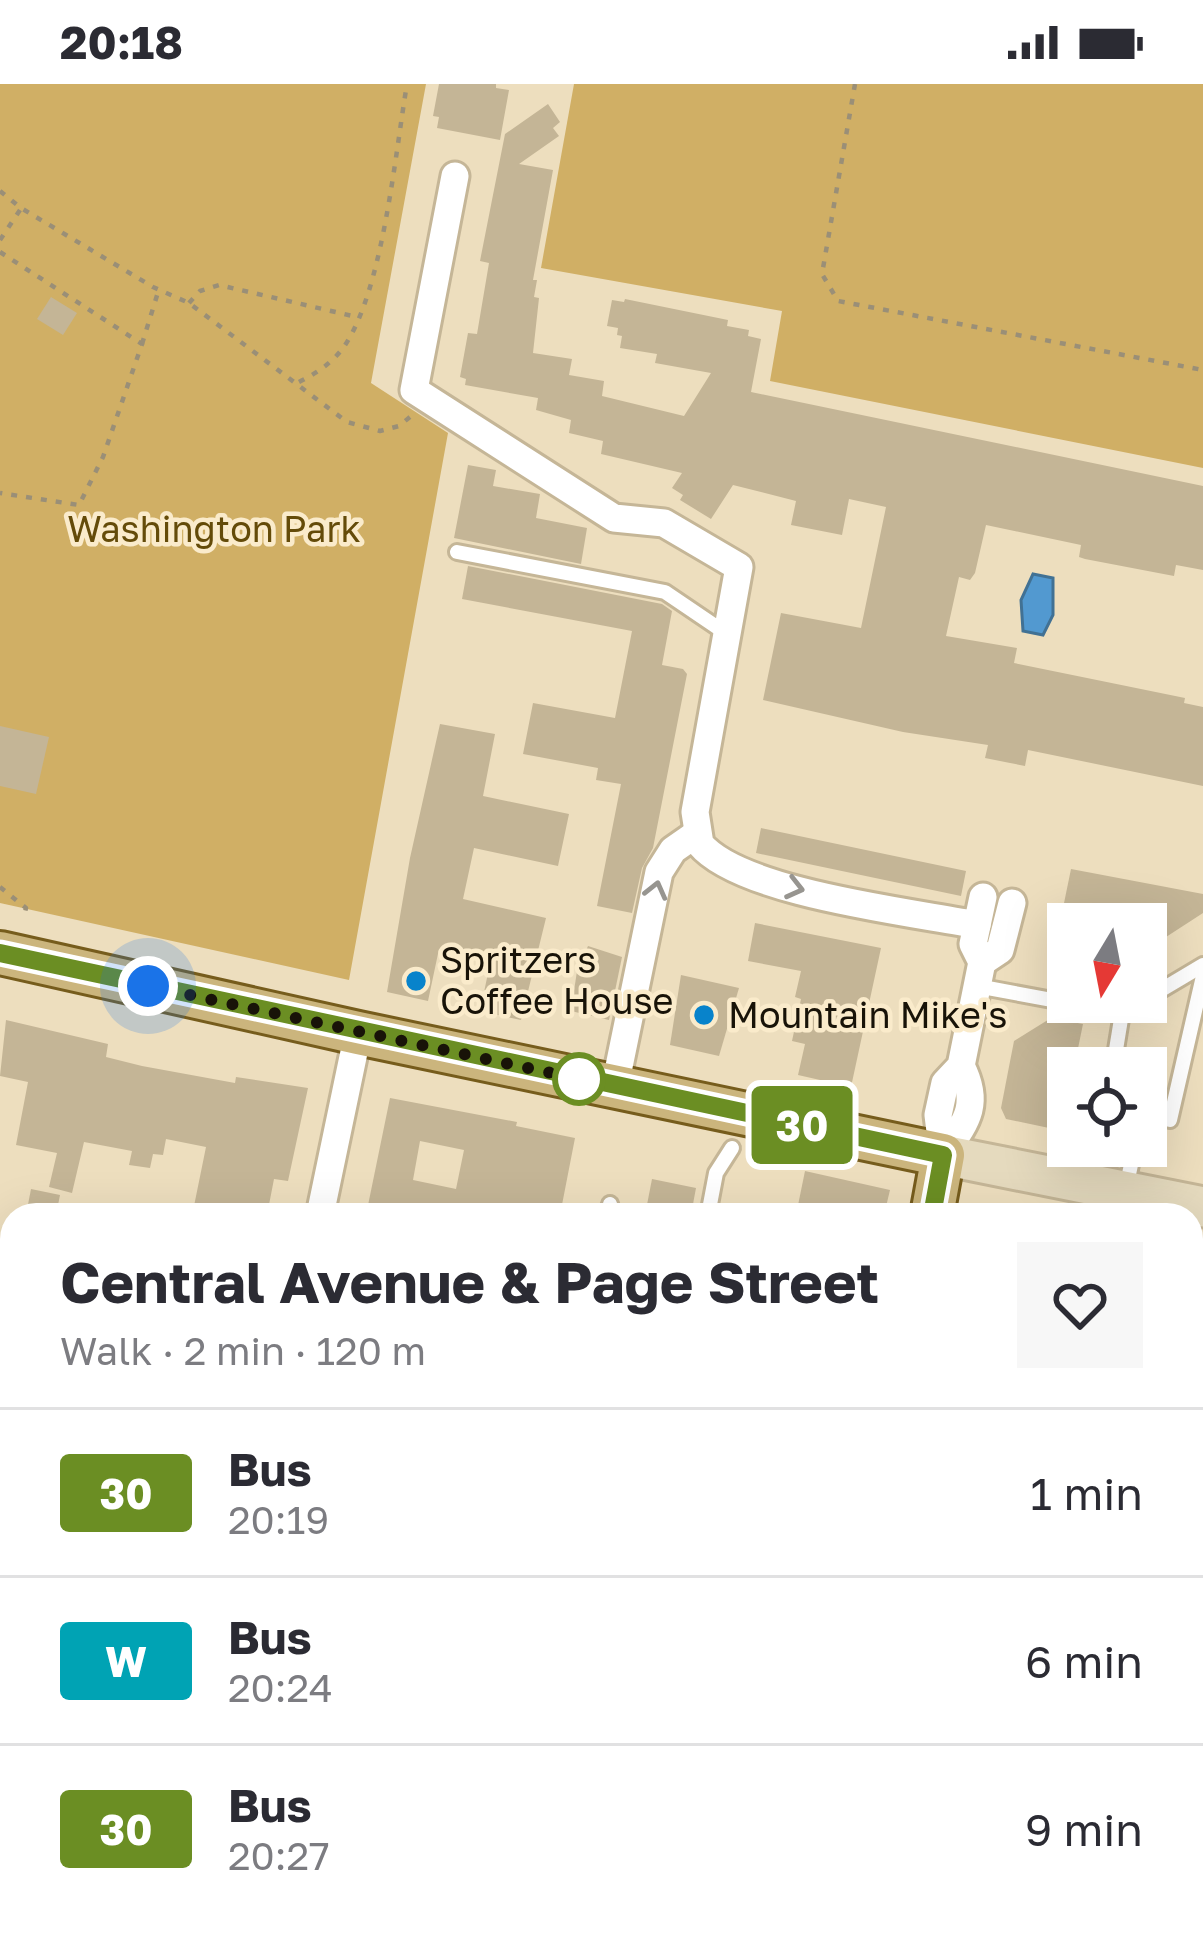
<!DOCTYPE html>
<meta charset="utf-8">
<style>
:root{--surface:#fff;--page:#f7f7f7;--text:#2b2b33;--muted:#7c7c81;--line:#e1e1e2}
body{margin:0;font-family:"Golos Text",sans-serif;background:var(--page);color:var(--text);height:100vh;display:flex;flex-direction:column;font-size:45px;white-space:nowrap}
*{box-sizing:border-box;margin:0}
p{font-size:39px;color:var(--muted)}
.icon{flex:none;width:66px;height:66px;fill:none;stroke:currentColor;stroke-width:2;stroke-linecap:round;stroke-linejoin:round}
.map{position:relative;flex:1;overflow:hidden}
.sheet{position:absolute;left:0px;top:1119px;width:1203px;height:732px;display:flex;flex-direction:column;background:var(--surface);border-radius:36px 36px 0 0;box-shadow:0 12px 48px #0002}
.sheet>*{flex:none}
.badge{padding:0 24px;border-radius:9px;font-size:42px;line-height:78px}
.needle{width:78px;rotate:190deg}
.fabs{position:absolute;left:1047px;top:819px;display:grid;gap:24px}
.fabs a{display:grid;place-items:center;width:120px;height:120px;border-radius:0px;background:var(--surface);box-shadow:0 12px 48px #0002;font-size:60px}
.you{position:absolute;width:60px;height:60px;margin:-30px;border:9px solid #fff;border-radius:50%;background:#1a73e8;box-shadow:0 0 0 18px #1a73e833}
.map>.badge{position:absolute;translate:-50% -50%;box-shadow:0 0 0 6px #fff}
.round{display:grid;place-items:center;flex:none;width:126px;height:126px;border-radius:0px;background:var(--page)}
.overview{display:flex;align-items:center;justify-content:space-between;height:204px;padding:0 60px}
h1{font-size:57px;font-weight:700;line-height:90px}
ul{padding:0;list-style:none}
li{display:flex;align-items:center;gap:36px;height:168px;padding:0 60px;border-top:3px solid var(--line)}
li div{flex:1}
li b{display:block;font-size:45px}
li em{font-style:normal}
li .badge{min-width:132px;font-weight:700;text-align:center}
.status{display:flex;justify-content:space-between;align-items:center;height:84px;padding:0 60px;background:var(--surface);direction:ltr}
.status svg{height:33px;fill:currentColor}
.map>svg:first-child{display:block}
.green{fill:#d0af65}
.water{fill:#5299d0;stroke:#417194;stroke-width:3}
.building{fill:#c4b596;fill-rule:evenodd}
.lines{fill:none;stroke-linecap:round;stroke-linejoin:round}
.lane-casing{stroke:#c5b697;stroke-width:20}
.street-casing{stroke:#c5b697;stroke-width:33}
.secondary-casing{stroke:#c5b697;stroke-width:45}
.primary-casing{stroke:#765c1c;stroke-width:48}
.path{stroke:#9a8f77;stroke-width:4.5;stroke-dasharray:6 9;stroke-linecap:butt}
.lane{stroke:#fff;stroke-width:14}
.street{stroke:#fff;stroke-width:27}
.secondary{stroke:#e5dabe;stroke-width:39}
.primary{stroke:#cbb57d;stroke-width:42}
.oneway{stroke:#979590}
.line-casing{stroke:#fff;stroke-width:27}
.line{stroke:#6b8e23;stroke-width:18}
.walk{stroke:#181308;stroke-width:12;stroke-dasharray:0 21.6}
.poi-dot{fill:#0883cb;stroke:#faebcb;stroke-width:4.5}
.stop-dot{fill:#fff;stroke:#6b8e23;stroke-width:6}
.labels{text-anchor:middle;stroke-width:9;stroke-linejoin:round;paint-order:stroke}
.park-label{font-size:36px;fill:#644b09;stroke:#faebcb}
.poi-label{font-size:36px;fill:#181308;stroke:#faebcb;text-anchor:start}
</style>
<div class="status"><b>20:18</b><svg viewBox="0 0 49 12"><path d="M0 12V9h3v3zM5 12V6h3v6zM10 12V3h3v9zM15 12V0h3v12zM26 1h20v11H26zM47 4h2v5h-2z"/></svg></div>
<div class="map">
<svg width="1203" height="1851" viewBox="0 0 1203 1851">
<rect width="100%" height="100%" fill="#eddebe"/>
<g class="green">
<polygon points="0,0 426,0 371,299 448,349 349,896 0,819"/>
<polygon points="574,0 1203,0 1203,384 770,297 782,227 541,184"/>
</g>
<polygon class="water" points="1033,490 1053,494 1053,531 1043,551 1023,547 1021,516"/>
<g class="building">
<polygon points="439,0 496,0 496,4 509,6 500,56 437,44 439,33 433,32"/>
<polygon points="548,20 560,38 553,44 559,52 519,80 553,86 533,196 537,196 534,213 539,214 533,269 572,275 569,291 604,297 602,312 684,332 711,289 655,279 657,270 620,264 622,252 617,251 618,244 607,242 612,216 624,218 625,215 728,236 727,242 749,246 748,252 761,255 751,308 1203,402 1203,486 1176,481 1174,492 1085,475 1079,473 1081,461 986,441 975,489 970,496 959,493 946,552 1017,564 1014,579 1185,614 1184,619 1203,623 1203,702 1028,666 1025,682 985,674 988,661 903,648 763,616 781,529 861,544 886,423 849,415 842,451 791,441 796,417 733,401 711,435 680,416 683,411 672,404 682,389 601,370 603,357 569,349 571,336 536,326 538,314 465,301 466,295 460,293 468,249 477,250 489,179 480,177 505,50"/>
<polygon points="51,213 77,229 63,251 37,235"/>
<polygon points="468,381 496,386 493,402 540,410 536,434 587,444 581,480 454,454"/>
<polygon points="468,482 662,520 672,527 662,581 683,585 687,590 653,764 642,784 632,829 597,822 621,700 596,696 598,684 523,670 533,619 615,634 632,547 462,515"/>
<polygon points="440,640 495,650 483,712 569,730 558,782 474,764 463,815 546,834 521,936 480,927 491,875 451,867 439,865 428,917 387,908 410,774"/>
<polygon points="0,642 49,653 36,710 0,702"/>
<polygon points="761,744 966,787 961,812 756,769"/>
<polygon points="1071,785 1203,810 1203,829 1146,866 1146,840 1078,840 1081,827 1063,824"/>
<polygon points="755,839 881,864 851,1003 798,991 805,960 792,957 801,915 795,913 801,887 748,877"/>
<polygon points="588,862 622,873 609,936 571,927 577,887"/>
<polygon points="681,891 739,904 719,972 670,961"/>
<polygon points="1051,934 1083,940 1074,984 1068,984 1068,1048 1006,1035 1001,1024 1014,957"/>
<polygon points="6,936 108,960 106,973 142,982 235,999 236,993 308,1004 288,1097 274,1095 267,1131 234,1131 194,1122 206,1063 166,1055 163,1071 153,1070 150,1084 129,1081 132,1067 84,1058 72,1109 49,1103 57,1069 16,1061 28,998 0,992"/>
<path d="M390,1014L517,1038L516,1042L575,1054L560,1131H366ZM420,1057L464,1066L456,1105L413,1096Z"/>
<polygon points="805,1087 890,1106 884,1131 796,1131"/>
<polygon points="652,1095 696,1104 691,1131 645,1131"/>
<polygon points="31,1105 60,1111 56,1131 26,1131"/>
</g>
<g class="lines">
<defs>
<g id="lane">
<polyline points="457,468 665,508 727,550"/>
<polyline points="977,902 1122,929 1141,918"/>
<polyline points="1146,915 1203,881"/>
<polyline points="1113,984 1122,929"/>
<polyline points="1146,1031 1170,1036 1203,892"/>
<polyline points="1126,1104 1135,1062"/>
<polyline points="610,1120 613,1131"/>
<polyline points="708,1131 716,1089 732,1064"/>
<polyline points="1191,1286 1203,1289"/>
<polyline points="1191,1312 1203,1315"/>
<polyline points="1191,1661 1203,1604"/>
</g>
<g id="street">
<path d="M455,92L414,306L614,434L664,439L739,483L695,728L700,760C741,809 911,828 977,841"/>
<polyline points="982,878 1000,866 1012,819"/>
<polyline points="615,1002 659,788 673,766 696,750"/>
<polyline points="943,1071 938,1031 945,999 961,982 982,878 973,860 983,813"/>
<path d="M943,1071C966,1038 981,1021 961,982"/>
<polyline points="320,1131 358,949"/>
<polyline points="0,1275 12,1278"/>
<polyline points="1191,1521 1203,1524"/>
<polyline points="783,1839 836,1851"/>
</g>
<g id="secondary">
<polyline points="943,1071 1203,1123"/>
<polyline points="0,1678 12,1681"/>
</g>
<g id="primary">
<polyline points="0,869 358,949 943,1071 932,1131"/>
<polyline points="781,1851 783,1839"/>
</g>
</defs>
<use href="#lane" class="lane-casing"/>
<use href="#street" class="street-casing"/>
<use href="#secondary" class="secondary-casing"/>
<use href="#primary" class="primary-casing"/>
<g class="path">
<polyline points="855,0 822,190 838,217 1203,286"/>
<polyline points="0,107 21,124 153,203 189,219 347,338 380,347 399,342 410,333"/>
<polyline points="0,156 20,126"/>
<polyline points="0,168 142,260 103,373 79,421 0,409"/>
<polyline points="189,219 200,207 219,201 357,233"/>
<polyline points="142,260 159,205"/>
<path d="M299,298C315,290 331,280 343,264C383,208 395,70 407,0"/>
<polyline points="0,803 26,824 25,828"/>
</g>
<use href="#lane" class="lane"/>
<use href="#street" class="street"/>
<use href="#secondary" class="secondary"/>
<use href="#primary" class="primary"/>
</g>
<defs><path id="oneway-chevron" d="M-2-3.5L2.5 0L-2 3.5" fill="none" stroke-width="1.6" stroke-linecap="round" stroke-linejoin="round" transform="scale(3)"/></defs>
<g class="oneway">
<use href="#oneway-chevron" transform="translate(795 804) rotate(14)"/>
<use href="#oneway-chevron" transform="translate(656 806) rotate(-76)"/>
</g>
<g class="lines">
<defs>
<polyline id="line" points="0,869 943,1071 932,1131"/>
</defs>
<use href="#line" class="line-casing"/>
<use href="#line" class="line"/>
<polyline class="walk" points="148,902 579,995"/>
</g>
<g class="poi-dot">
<circle cx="416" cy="897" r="12"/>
<circle cx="704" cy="931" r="12"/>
</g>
<circle class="stop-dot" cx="579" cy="995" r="24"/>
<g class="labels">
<g class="park-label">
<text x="214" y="458">Washington Park</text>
</g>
<g class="poi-label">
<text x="440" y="889">Spritzers<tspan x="440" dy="41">Coffee House</tspan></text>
<text x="728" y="944">Mountain Mike's</text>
</g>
</g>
</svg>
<div class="fabs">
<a><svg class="needle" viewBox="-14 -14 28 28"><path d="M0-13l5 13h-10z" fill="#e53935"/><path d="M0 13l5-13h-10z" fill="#7c7c81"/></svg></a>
<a><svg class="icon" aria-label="locate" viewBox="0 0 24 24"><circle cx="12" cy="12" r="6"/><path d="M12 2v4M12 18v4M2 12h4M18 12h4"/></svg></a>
</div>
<div class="you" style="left:148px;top:902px"></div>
<b class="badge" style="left:802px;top:1041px;background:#6b8e23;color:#fff">30</b>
<section class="sheet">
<div class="overview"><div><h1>Central Avenue &amp; Page Street</h1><p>Walk · 2 min · 120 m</p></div><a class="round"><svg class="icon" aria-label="heart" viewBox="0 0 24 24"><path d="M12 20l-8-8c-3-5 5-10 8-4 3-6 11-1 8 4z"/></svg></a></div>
<ul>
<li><span class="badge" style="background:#6b8e23;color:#fff">30</span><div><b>Bus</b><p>20:19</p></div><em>1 min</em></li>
<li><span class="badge" style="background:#00a3b4;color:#fff">W</span><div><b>Bus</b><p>20:24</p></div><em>6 min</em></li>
<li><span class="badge" style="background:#6b8e23;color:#fff">30</span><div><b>Bus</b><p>20:27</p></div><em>9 min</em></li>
</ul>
</section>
</div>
